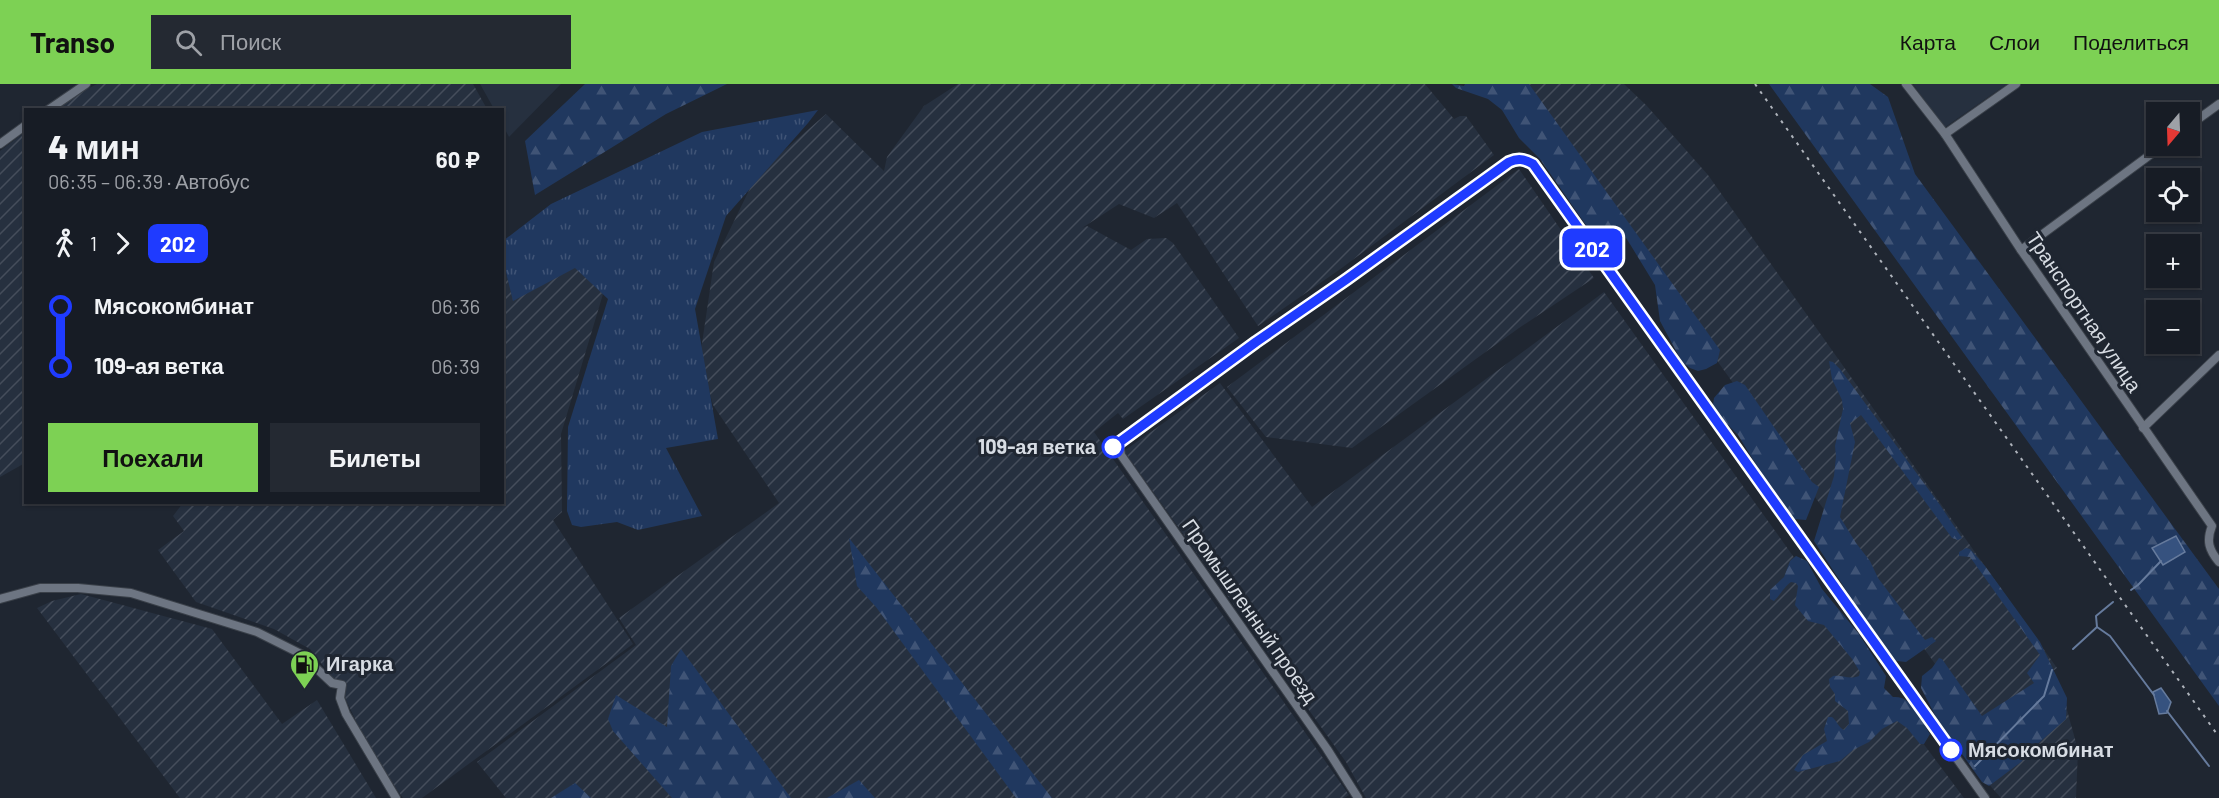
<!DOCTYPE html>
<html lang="ru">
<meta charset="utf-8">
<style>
:root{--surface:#171c25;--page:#242932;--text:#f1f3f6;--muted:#9ea1a7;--line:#363a42;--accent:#7dd154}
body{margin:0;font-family:Barlow,sans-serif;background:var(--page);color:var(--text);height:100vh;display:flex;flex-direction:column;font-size:22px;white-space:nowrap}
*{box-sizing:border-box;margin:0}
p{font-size:20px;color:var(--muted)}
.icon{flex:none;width:33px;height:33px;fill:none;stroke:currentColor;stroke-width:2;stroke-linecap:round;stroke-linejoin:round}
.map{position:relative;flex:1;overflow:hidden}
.sheet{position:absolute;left:24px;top:24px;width:480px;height:396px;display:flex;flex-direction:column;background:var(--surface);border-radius:0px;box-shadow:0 2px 4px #0004,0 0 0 2px var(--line)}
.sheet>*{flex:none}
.badge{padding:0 12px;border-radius:9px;font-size:21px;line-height:39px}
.needle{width:39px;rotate:199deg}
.fabs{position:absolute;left:2146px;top:18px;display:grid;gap:12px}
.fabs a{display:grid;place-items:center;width:54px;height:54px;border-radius:0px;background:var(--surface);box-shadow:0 2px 4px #0004,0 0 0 2px var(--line);font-size:30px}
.map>.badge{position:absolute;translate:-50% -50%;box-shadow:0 0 0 3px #fff}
.legs{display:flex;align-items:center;gap:9px;height:66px;padding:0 24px;font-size:20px}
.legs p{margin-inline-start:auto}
.summary{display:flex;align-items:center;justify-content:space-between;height:102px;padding:0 24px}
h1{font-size:33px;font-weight:800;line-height:45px}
.primary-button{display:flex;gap:12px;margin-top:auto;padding:12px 24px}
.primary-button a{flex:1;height:69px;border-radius:0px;background:var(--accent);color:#111;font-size:24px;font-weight:800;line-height:69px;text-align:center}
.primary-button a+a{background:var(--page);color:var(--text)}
ul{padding:0 24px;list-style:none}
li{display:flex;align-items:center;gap:21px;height:60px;font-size:22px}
li i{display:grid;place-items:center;width:9px;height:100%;margin:0 8px;background:currentColor}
li i::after{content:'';width:15px;height:15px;margin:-8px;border:4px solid;border-radius:50%;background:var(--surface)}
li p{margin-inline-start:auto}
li:first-child i{background:linear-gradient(#0000 50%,currentColor 0)}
li:last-child i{background:linear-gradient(currentColor 50%,#0000 0)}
header{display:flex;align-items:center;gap:36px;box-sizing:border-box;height:84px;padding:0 30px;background:var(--accent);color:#111}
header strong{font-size:28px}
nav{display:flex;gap:33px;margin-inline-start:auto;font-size:21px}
.search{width:420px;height:54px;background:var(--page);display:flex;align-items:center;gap:15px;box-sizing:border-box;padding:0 21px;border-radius:0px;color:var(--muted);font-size:22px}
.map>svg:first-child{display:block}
.built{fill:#26303f}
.industrial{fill:url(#industrial-furrows)}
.grass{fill:url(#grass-tufts)}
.forest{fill:url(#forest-firs)}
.water{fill:#36527f;stroke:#667b9d;stroke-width:1.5}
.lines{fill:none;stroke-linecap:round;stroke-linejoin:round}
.stream{stroke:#667b9d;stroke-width:2}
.minor-casing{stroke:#3a4049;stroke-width:10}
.minor{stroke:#6d7582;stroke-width:8}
.rail{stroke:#aeb3bb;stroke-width:2;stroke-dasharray:3 6;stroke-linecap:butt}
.line-1-casing{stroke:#fff;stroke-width:14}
.line-1{stroke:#1f3bff;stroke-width:9}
.stop-1-dot{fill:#fff;stroke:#1f3bff;stroke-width:3}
.labels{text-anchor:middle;stroke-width:6;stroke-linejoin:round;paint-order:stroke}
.street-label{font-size:20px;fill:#d7dce3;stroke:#1f2631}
.stop-label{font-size:20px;font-weight:bold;fill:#d7dce3;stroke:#1f2631;text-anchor:end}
.poi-label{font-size:20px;font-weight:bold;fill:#d7dce3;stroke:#1f2631;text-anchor:start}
</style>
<header>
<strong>Transo</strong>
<div class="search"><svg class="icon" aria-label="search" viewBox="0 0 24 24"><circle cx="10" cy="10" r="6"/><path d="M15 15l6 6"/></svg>Поиск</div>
<nav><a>Карта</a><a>Слои</a><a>Поделиться</a></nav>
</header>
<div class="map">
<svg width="2219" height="714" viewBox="0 0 2219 714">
<defs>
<pattern id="industrial-furrows" width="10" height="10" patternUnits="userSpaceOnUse" patternTransform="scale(1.5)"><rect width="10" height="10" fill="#26303f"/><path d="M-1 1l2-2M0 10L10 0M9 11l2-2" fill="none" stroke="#454d5b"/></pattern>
<pattern id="grass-tufts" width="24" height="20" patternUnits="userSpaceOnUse" patternTransform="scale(1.5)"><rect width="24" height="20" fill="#20385f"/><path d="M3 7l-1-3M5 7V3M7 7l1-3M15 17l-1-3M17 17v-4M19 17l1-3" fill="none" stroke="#405476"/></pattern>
<pattern id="forest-firs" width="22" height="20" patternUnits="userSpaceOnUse" patternTransform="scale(1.5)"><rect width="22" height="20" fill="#20385f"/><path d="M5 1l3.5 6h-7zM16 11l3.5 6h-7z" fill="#405476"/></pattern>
</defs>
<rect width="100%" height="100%" fill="#1f2631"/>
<g class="built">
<polygon points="480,0 561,0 509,53 503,42 502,26 494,25"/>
<polygon points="1913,0 2007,0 1944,44"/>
</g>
<g class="industrial">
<polygon points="97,0 473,0 487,25 56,26 74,12"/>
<polygon points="958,0 1425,0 1454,35 1460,32 1466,32 1494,71 1339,186 1258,242 1177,119 1154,134 1119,120 1082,144 1087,142 1131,166 1147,155 1166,154 1173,159 1239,254 1123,335 1118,329 1094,348 1349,711 1344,714 506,714 477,678 636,561 619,534 779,419 713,321 700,273 714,178 757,90 826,30 884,87 887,73 924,22"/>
<polygon points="1518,0 1624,0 1647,22 1708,91 2057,584 1979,641"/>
<polygon points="25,48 25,379 0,393 0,67"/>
<polygon points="1519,85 1594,194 1519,244 1352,364 1266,353 1227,303"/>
<polygon points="581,178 603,210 561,350 562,428 553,436 633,560 422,714 403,714 372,671 340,603 310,565 274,545 196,518 158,466 184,447 173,432 183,419 502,418 503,192"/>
<polygon points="1604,208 1793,472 1896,623 1964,714 1366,714 1346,678 1124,367 1220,299 1312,423"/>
<polygon points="81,510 212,545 282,640 317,616 376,714 180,714 37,524 52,517"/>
<polygon points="2067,626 2078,666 2076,714 2001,714 1986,697"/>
</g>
<polygon class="grass" points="818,26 808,39 726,132 695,225 718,355 666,364 702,432 638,446 617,438 581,443 572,441 567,427 568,343 608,215 575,184 513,217 503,176 503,157 551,120 702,48"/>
<g class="forest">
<polygon points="585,0 727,0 666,30 535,111 525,57"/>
<polygon points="1452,0 1464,2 1465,0 1529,0 1720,266 1717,279 1706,285 1698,287 1690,284 1682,278 1660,237 1655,201 1625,152 1613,145 1595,149 1590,147 1540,75 1519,54 1502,26 1488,15 1456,4"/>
<polygon points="1769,0 1870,0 1888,13 1915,90 2219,505 2219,622"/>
<polygon points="1829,277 1833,278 1840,285 1940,421 1962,454 1958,456 1952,454 1861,331 1850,339 1855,358 1840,433 1856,459 1870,477 1878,494 1925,556 1932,553 1936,557 1906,578 1897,577 1890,573 1885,562 1866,537 1814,457 1834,392 1836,372 1835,362 1843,325 1842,316 1832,295"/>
<polygon points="1737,297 1745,301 1812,398 1819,403 1806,436 1794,435 1765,395 1738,351 1723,336 1713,321 1714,314 1725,301"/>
<polygon points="849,454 1052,714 1016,714 876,523 857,502"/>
<polygon points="1966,464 1970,465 1985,482 2040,558 2067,614 2066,635 2033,664 2021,678 1989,702 1982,698 1937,635 1921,604 1922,592 1932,584 1939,574 1942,575 1982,632 2034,599 2027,589 2040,571 1970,473 1959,472 1959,468"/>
<path d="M1796,472L1807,477L1822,505L1859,550L1886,592L1884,604L1893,613C1912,611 1920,634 1930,650L1924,660H1920L1907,644L1897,637L1882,645L1869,658L1853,666L1840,677L1798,688L1794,686L1803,671L1827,657L1824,645L1828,633H1832C1837,637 1838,643 1844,646L1849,640L1848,627L1835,617V610L1830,603L1829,595L1833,592C1843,591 1849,596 1859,592L1860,588L1852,575L1824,541L1808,537L1795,521L1798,502L1796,499L1791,498C1785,502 1780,511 1774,517L1770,515V506L1784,493L1790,477Z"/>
<polygon points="681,565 791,714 672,714 613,647 608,635 616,611 667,643 671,582"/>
<polygon points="859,696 875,714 827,714"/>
<polygon points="575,699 591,714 551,714"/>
</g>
<g class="water">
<polygon points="2176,452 2185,468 2163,481 2152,464"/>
<polygon points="2161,604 2171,618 2167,629 2159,630 2153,608"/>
</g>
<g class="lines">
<g class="stream">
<polyline points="2131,506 2138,501 2161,477"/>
<polyline points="2097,543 2110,552 2154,611"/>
<polyline points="2073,565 2097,543 2096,532 2113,518"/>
<polyline points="2167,627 2209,682"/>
<polyline points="1975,682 2044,612 2052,586"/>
</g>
<defs>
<g id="minor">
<path d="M1906,0L1945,50L2021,166L2212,442C2206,457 2209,466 2219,478"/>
<polyline points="48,26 86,0"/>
<polyline points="2190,41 2219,20"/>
<polyline points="1945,50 2016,0"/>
<polyline points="0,60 26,41"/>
<polyline points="2021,166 2162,62"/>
<polyline points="2143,344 2219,271"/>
<polyline points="0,515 40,504 78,504 131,509 257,548 301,570 332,599 342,601 340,614 346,630 396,714"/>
<path d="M1358,714L1327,665L1121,371L1119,359C1248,264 1379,172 1509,78L1522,75L1533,80L1985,714"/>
</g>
</defs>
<use href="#minor" class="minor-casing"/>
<use href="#minor" class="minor"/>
<polyline class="rail" points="1755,0 2219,653"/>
</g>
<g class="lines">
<defs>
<path id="line-1" d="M1113,363L1256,258L1347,195L1509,78C1518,74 1524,75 1533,80L1951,666"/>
</defs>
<use href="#line-1" class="line-1-casing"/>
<use href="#line-1" class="line-1"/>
</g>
<defs>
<symbol id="fuel-pin" viewBox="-11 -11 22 30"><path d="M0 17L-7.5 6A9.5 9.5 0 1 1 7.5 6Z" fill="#7dd154" stroke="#1f2631"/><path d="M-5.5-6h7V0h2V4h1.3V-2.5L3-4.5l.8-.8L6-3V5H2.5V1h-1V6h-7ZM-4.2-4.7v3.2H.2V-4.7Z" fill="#111"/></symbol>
</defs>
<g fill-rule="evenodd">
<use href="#fuel-pin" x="288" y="564" width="33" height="45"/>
</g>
<g class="stop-1-dot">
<circle cx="1113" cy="363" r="10"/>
<circle cx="1951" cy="666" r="10"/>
</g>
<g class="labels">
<g class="street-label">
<text transform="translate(2084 228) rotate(56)" y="7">Транспортная улица</text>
<text transform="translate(1250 527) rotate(55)" y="7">Промышленный проезд</text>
</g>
<g class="stop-label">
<text x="1096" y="370">109-ая ветка</text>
<text x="1968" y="673" text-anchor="start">Мясокомбинат</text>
</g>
<g class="poi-label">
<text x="326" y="587">Игарка</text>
</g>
</g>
</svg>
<div class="fabs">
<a><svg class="needle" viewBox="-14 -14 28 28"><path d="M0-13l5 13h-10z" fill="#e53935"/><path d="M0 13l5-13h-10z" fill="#9ea1a7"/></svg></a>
<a><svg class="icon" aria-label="locate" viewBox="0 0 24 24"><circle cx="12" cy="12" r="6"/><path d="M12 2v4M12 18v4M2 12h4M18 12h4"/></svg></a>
<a>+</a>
<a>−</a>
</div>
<b class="badge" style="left:1592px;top:164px;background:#1f3bff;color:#fff">202</b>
<section class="sheet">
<div class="summary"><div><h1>4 мин</h1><p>06:35 – 06:39 · Автобус</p></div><b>60 ₽</b></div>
<div class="legs"><svg class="icon" aria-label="walk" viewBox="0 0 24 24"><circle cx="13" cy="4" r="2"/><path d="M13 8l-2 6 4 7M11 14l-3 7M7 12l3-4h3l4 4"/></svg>1<svg class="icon" aria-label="forward" viewBox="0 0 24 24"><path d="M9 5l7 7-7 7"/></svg><b class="badge" style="background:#1f3bff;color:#fff">202</b></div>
<ul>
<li><i style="color:#1f3bff"></i><b>Мясокомбинат</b><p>06:36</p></li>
<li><i style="color:#1f3bff"></i><b>109-ая ветка</b><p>06:39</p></li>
</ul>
<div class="primary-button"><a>Поехали</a><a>Билеты</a></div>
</section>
</div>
